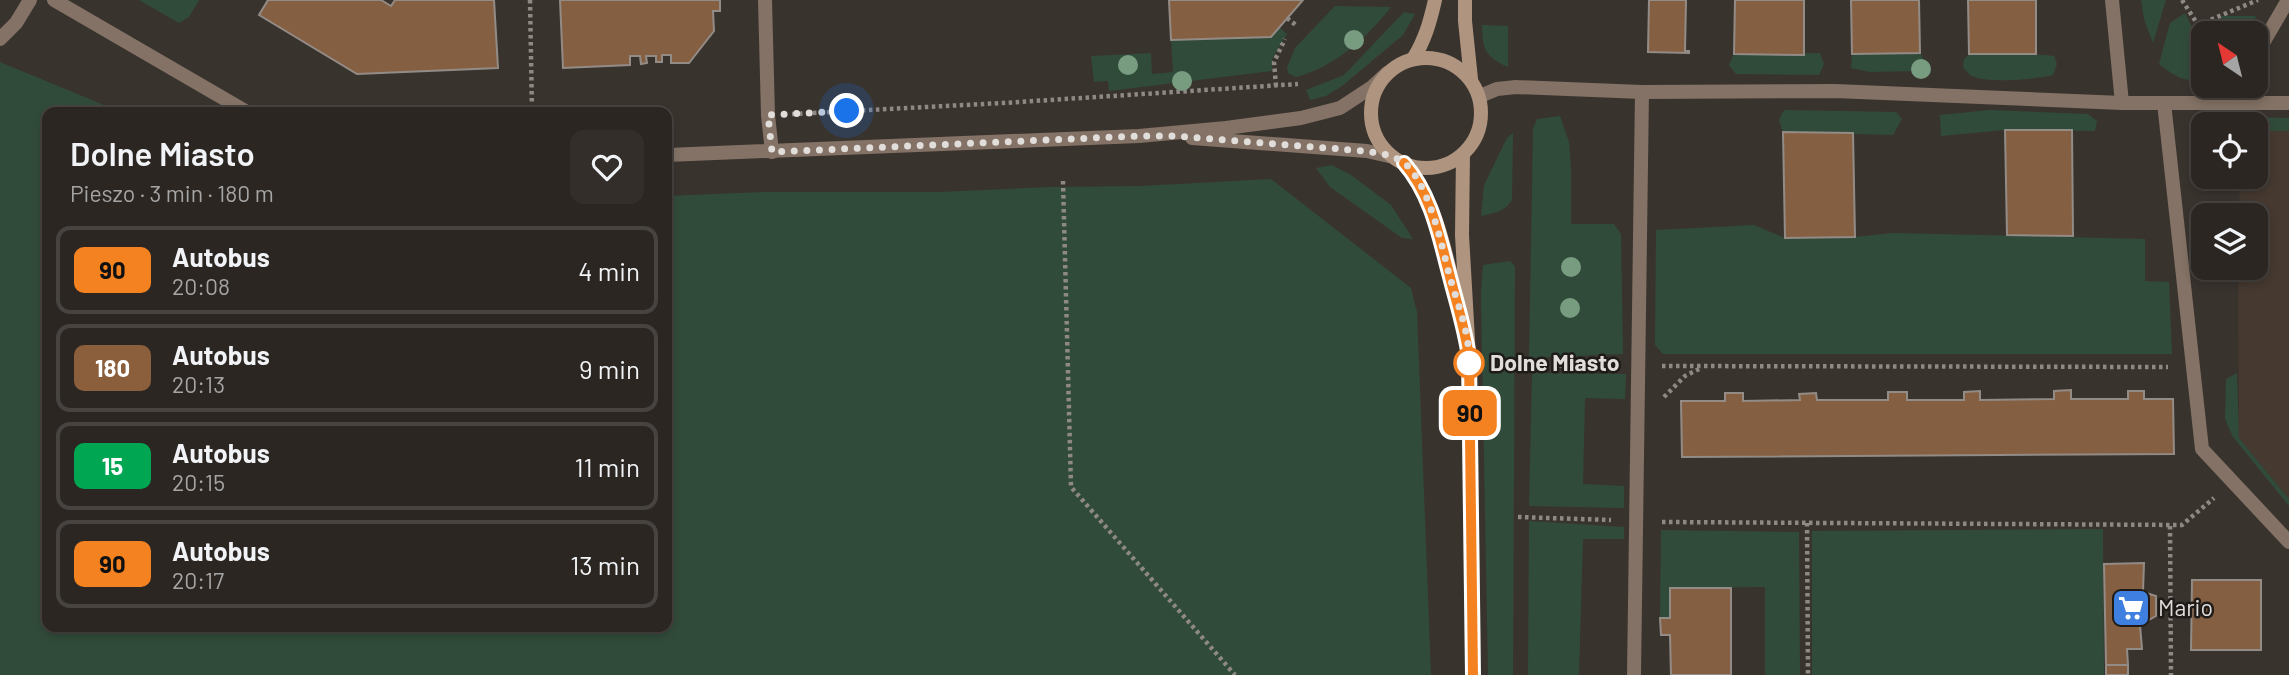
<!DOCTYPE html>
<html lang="pl">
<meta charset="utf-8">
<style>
:root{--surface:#2b2622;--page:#332e2a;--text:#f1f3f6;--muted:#a6a5a5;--line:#474340}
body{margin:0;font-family:Barlow,sans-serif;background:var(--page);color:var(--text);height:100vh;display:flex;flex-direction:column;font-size:26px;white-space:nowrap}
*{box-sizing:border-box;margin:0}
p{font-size:23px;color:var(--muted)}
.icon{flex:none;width:38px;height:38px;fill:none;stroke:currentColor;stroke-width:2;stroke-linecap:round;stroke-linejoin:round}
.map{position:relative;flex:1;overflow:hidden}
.drawer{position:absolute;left:42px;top:107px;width:630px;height:525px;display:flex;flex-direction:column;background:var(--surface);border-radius:14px;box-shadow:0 4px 10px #0003,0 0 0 2px var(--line)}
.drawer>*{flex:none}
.badge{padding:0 14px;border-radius:10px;font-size:24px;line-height:46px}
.needle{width:46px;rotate:325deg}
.tools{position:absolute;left:2191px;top:21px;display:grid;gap:14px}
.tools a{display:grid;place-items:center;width:77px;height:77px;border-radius:14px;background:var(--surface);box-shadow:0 4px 10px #0003,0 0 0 2px var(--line);font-size:35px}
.you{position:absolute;width:35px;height:35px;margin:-18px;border:5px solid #fff;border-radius:50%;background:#1a73e8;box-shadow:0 0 0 10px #1a73e833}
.map>.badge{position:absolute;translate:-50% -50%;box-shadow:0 0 0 4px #fff}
.round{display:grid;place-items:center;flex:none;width:74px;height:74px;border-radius:14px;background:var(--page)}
.head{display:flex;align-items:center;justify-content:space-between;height:119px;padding:0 28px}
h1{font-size:33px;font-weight:600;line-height:52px}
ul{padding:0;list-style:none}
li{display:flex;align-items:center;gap:21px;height:88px;margin:0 14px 10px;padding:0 14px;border:4px solid var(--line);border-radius:14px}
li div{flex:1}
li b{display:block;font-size:26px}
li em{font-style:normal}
li .badge{min-width:77px;font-weight:700;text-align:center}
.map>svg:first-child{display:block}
.built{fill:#453930}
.green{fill:#314b3a}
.building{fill:#855f42;stroke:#938b85;stroke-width:2}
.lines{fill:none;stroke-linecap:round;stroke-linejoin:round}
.path{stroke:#8e8985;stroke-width:4.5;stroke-dasharray:3.5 3.5;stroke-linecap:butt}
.service{stroke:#837265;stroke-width:14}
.minor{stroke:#837265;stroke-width:14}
.secondary{stroke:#af947f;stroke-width:14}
.tree{fill:#789c80}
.line-casing{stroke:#fff;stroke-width:16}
.line{stroke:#f58220;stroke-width:10}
.walk{stroke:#e1ddda;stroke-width:7;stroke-dasharray:0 12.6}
.stop-dot{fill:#fff;stroke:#f58220;stroke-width:3.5}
.labels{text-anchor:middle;stroke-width:5;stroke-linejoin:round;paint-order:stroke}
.stop-label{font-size:23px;font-weight:bold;fill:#e1ddda;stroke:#1e1b19;text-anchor:start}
.poi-label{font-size:23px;fill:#e1ddda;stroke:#1e1b19;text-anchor:start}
</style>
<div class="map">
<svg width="2289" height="675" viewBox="0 0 2289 675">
<rect width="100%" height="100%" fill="#39332e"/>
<polygon class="built" points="2256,131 2289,131 2289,499 2239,438 2238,268 2256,268 2256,215 2239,215 2240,177 2256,177"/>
<g class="green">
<polygon points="139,0 199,0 189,17 179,23"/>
<polygon points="2141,0 2166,0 2153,43 2144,19"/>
<path d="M1335,6L1391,7C1367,38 1334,67 1296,77L1288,73L1287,68L1295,48Z"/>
<polygon points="1404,12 1415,14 1403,35 1342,86 1326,96 1310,100 1306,90 1344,75"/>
<path d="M2185,13L2202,47L2203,81C2184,82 2174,76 2159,64L2170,23Z"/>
<polygon points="2222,16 2256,16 2251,33 2212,33"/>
<path d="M1482,25L1508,26V67C1485,57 1482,48 1482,25Z"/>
<polygon points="1279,27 1287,34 1272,59 1272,71 1109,91 1108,81 1094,82 1091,56 1151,53 1152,74 1173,72 1171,40 1270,37"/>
<polygon points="1820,53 1824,64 1819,75 1736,74 1729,65 1734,54"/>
<polygon points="1920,53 1925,62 1919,71 1870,72 1851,68 1852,54"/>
<path d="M1969,54L2044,55L2054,56L2057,64L2053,75C2037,79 1987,84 1972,76C1968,74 1966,70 1963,67L1964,59Z"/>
<polygon points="0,62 121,112 47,112 47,626 667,626 667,196 763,192 940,192 1050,187 1141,186 1271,179 1411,288 1417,312 1431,675 0,675"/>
<polygon points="1784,110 1896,112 1902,119 1893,135 1783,132 1779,120"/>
<polygon points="1989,110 2088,114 2097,121 2095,131 2005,130 1941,136 1940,115"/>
<polygon points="1560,116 1569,142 1571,168 1571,224 1614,224 1621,234 1623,354 1529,358 1533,129 1537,119"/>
<polygon points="2233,117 2289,118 2289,131 2256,131 2256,124 2224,124 2227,119"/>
<path d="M1513,133L1512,200C1505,212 1493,213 1481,216L1484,185L1507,138Z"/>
<polygon points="1332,165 1351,175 1391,205 1413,239 1402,238 1330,187 1316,168"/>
<polygon points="1754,225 1785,238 1855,237 1892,233 2145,239 2145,281 2169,282 2172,354 1663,354 1655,345 1656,230"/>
<polygon points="1510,261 1515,266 1513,675 1488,675 1481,295 1483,265"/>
<polygon points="1532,373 1626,374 1625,399 1585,398 1583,484 1624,486 1624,508 1529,506"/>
<polygon points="2237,373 2239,438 2289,499 2289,506 2233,437 2225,419 2226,379"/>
<polygon points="1529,521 1624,527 1624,539 1583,539 1579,675 1528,675"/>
<polygon points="2103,529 2104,675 1812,675 1812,531"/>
<polygon points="1661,530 1799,532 1800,675 1765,675 1765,587 1670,588 1670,618 1660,618"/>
</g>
<g class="building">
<polygon points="268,0 381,0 391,6 395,0 494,0 498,68 357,74 259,15"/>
<polygon points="560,0 720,0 720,11 713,11 714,31 689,63 671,63 671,55 662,55 662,62 656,62 656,56 646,56 647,63 641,64 640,56 630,56 630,65 563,68"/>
<polygon points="1169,0 1303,0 1271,37 1171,40"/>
<polygon points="1649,0 1686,0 1685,51 1689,51 1689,53 1648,52"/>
<polygon points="1735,0 1804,0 1804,55 1734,54"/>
<polygon points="1851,0 1919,0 1920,53 1852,54"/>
<polygon points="1968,0 2036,0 2036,54 1969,54"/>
<polygon points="2005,130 2072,130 2073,236 2007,235"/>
<polygon points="1783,132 1853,133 1855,237 1785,238"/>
<polygon points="2071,390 2071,399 2128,399 2128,391 2144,391 2144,399 2173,399 2174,454 1682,457 1681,401 1725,401 1725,393 1743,393 1743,401 1800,400 1799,394 1816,393 1817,400 1888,400 1888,392 1907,392 1907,400 1964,400 1964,392 1980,391 1980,400 2054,399 2054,391"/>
<polygon points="2144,563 2143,592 2156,596 2156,616 2140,625 2142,649 2127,649 2128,665 2106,665 2104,564"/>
<polygon points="2192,580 2261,580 2261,650 2191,650"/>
<polygon points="1670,588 1731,588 1731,675 1671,675 1670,635 1661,635 1660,618 1670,618"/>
<rect x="2106" y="665" width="22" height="10"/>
</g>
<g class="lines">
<g class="path">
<polyline points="530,0 532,112"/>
<polyline points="2182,0 2198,25 2203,42"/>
<polyline points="1287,18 1297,26"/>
<polyline points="2198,25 2258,0"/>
<polyline points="1276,86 1274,62 1285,39"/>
<polyline points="792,114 1003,103 1298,84"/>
<polyline points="1063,181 1071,487 1235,675"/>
<polyline points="1517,365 1615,366"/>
<polyline points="1662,366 2168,367"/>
<polyline points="1664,397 1685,376 1701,368"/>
<polyline points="1518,517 1611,520"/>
<polyline points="1662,522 2182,525 2214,498"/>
<polyline points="1807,523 1808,675"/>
<polyline points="2170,526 2171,675"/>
</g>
<polyline class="service" points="0,39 16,23 30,0"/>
<g class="minor">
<polyline points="54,0 247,112"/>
<polyline points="765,0 768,115 772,152"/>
<polyline points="2112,0 2122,103"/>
<polyline points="2256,55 2288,0"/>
<polyline points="1480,96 1497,89 1516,87 1642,92 1835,91 2122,103 2289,103"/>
<polyline points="2164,103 2202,449 2289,542"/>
<polyline points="2230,103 2239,86"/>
<polyline points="1192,138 1367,151 1393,157"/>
<polyline points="667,155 1139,136 1226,128 1301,118 1340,108 1372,87 1387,73"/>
<polyline points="1634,675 1642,92"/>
</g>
<g class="secondary">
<polyline points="1465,0 1465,21 1471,79"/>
<circle cx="1426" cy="113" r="55"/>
<path d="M1413,59C1425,40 1430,22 1435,0"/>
<polyline points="1463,154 1462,235 1469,357 1473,675"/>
<path d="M1404,163C1440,204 1448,267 1461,318"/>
</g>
</g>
<g class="tree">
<circle cx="1354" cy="40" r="10"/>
<circle cx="1128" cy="65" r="10"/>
<circle cx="1921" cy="69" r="10"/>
<circle cx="1182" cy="81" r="10"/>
<circle cx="1571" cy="267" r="10"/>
<circle cx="1570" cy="308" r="10"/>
</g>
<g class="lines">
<defs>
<path id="line" d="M1404,163C1431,194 1439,235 1449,273C1456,301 1465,328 1469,357L1473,675"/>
</defs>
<use href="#line" class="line-casing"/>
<use href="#line" class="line"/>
<path class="walk" d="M847,111L768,115L772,152L1139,136H1175L1340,149C1360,151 1386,151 1403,162C1428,180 1442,246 1449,274C1457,303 1470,333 1469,363"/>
</g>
<defs>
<symbol id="supermarket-square" viewBox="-11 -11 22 22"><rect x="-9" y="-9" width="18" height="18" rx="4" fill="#3f7fe0" stroke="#1e1b19"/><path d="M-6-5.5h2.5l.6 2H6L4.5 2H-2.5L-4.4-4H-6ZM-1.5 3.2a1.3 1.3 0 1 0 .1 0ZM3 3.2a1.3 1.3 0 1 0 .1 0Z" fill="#fff"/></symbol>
</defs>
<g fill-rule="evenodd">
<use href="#supermarket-square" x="2109" y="586" width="44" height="44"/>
</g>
<circle class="stop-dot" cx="1469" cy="363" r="14"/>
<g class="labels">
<g class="stop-label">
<text x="1490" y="371">Dolne Miasto</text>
</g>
<g class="poi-label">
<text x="2158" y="616">Mario</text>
</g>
</g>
</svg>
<div class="tools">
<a><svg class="needle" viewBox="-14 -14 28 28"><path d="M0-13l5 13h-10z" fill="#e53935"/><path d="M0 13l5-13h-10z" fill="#a6a5a5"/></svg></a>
<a><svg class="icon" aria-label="locate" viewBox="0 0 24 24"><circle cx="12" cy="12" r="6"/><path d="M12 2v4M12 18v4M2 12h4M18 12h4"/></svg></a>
<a><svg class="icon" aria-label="layers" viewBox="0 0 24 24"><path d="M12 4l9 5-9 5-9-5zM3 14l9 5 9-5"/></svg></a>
</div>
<div class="you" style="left:847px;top:111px"></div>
<b class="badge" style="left:1470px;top:413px;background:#f58220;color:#111">90</b>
<section class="drawer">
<div class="head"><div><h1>Dolne Miasto</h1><p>Pieszo · 3 min · 180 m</p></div><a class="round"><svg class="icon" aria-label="heart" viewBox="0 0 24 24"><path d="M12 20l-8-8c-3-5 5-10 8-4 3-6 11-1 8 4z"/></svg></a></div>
<ul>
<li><span class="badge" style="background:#f58220;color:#111">90</span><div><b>Autobus</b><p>20:08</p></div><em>4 min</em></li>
<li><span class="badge" style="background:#8b5e3c;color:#fff">180</span><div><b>Autobus</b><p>20:13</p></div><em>9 min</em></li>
<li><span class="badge" style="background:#00a651;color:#fff">15</span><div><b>Autobus</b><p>20:15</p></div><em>11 min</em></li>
<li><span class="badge" style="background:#f58220;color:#111">90</span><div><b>Autobus</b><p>20:17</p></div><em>13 min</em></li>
</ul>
</section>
</div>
